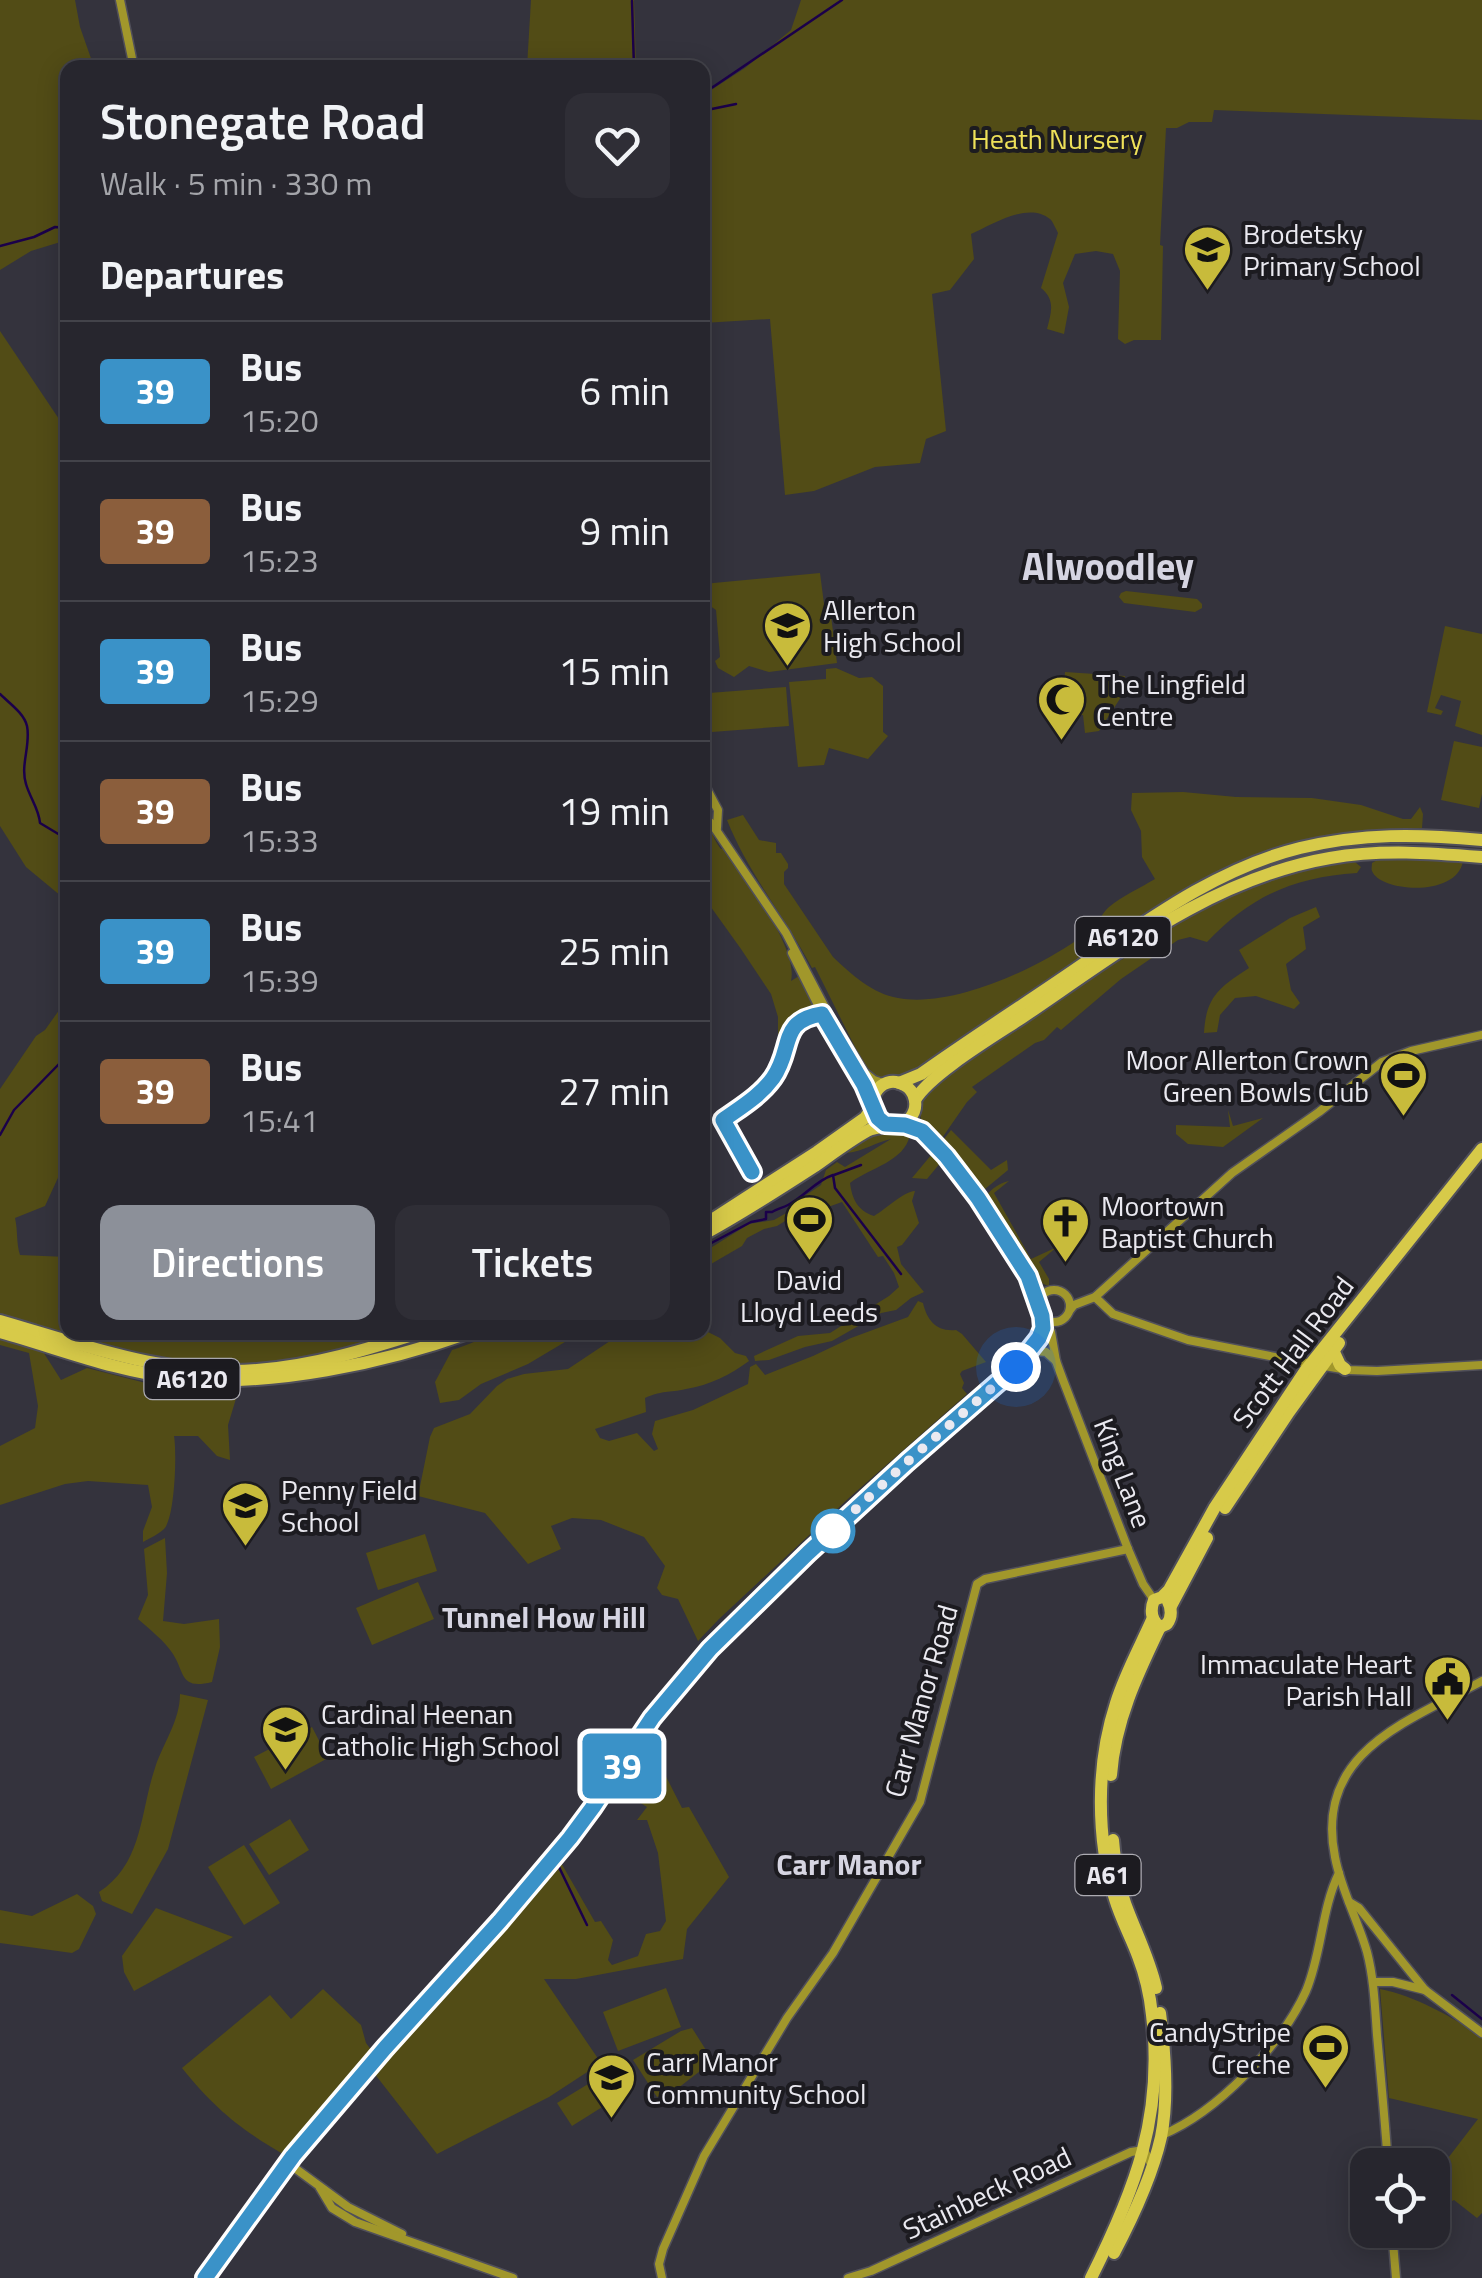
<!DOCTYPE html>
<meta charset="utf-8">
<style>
:root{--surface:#27262e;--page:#2f2e36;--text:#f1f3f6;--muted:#a4a5aa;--line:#43434a;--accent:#8c9099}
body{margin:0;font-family:"Titillium Web",sans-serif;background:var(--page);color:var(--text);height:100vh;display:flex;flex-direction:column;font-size:38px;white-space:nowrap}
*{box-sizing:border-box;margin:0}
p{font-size:32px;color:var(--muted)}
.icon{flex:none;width:55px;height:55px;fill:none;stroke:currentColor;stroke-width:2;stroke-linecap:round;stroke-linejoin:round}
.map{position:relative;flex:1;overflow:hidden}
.details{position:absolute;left:60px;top:60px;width:650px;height:1280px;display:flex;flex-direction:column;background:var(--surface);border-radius:20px;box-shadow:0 5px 25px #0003,0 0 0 2px var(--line)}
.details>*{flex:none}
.badge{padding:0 20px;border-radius:8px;font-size:35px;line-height:65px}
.controls{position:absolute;left:1350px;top:2148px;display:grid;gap:20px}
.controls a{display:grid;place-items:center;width:100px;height:100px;border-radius:20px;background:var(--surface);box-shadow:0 5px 25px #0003,0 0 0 2px var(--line);font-size:50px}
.you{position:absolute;width:50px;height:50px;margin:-25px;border:8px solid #fff;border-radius:50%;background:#1a73e8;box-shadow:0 0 0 15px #1a73e833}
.map>.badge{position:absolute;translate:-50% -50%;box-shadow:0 0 0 5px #fff}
h2{padding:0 40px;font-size:38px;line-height:90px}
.round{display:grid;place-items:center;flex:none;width:105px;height:105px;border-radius:20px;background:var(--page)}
.head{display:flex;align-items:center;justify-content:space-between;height:170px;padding:0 40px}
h1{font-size:48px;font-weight:600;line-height:75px}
.primary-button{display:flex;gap:20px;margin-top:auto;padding:20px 40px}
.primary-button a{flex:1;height:115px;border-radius:20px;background:var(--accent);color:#fff;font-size:40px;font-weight:600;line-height:115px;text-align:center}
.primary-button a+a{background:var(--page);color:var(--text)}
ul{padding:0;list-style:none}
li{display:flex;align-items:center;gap:30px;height:140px;padding:0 40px;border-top:2px solid var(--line)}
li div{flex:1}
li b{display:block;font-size:38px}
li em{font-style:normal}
li .badge{min-width:110px;font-weight:700;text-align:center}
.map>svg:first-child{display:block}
.green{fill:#524c16}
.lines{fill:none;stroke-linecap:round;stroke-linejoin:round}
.stream{stroke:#1b004a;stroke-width:2.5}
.secondary-casing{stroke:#51505a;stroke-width:11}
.highway-casing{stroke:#51505a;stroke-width:16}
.secondary{stroke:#a1972b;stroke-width:8}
.highway{stroke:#d7ca49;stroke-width:12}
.line-casing{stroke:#fff;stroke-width:22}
.line{stroke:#3a92c8;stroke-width:15}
.walk{stroke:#eae9f0;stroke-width:10;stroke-dasharray:0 18}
.stop-dot{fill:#fff;stroke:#3a92c8;stroke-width:5}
.labels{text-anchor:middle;stroke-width:8;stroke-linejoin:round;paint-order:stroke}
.shield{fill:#1c1b20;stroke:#acabb2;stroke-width:2.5}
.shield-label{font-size:25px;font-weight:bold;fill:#eae9f0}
.park-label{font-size:28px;fill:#eee059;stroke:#1c1b20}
.poi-label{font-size:28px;fill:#eae9f0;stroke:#1c1b20;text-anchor:start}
.street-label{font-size:28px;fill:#eae9f0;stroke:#1c1b20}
.neighbourhood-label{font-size:30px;font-weight:bold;fill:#d6d5e2;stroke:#1c1b20}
.district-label{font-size:38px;font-weight:bold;fill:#d6d5e2;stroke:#1c1b20}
</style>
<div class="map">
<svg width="1482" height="2278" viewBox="0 0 1482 2278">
<rect width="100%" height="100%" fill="#34333d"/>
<g class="green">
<polygon points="0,0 75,0 80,27 94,67 68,68 67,240 31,251 0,270"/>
<polygon points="531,0 634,0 636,67 527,67"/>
<path d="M801,0H1482V120L1214,110L1212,122H1189L1177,128H1166L1160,245L1163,246L1161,340H1134L1125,344L1118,339L1120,271L1113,254L1096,251L1075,254L1063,283L1069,307L1064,334L1047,329C1051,313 1056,300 1041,288L1058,233C1057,231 1052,220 1050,219C1028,201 992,225 971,234L974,259L950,290L932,294L946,431L926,439L920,463L875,467L814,491L785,495L770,319L703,323L702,96L745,68L791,30Z"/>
<polygon points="0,331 67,431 67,901 26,867 0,826"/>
<polygon points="820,573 824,604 831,616 837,663 769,672 749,666 734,677 718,668 715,661 720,657 716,610 703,601 703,584"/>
<polygon points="1126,591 1197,599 1202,604 1202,608 1195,612 1124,603 1119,597 1121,593"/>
<polygon points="1445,626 1482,634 1482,735 1455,726 1461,701 1441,695 1435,708 1443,711 1441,715 1427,712"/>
<polygon points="836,668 859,678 872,677 883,686 883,732 888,736 868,759 829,748 824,765 798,767 789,682 826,679 826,669"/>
<polygon points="1065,672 1125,676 1123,694 1099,731 1085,733 1083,715 1062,717"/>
<polygon points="786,687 789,726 712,732 709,693"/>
<polygon points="1454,741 1482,747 1482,794 1479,808 1441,800"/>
<path d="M1183,792L1236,797L1312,798L1361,805L1403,819H1411L1420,807L1423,814L1422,828L1365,833L1242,864L908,1078L880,1079L868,1073L815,967L812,968C785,917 748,873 727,820L743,815L759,840L776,843V853H781L788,864V868L784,872V884L833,957C851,974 873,994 898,998C951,1008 1034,970 1077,940C1083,935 1090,930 1095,925C1100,920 1103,912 1109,907C1122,896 1140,888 1155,879L1142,857L1141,831L1131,810L1132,793Z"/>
<path d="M702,820L712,828C712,836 717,844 721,849L723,848C743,877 799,947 791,981L799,976L810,995L813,1005L791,1021L785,1037L778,1035V1017L771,994L741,949L703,896Z"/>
<path d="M1431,857L1463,861C1457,898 1380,892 1372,871C1371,869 1372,866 1372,863L1379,859Z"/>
<path d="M1355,862L1361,867L1357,873C1294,877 1251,896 1207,942L1190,937L1178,940L1121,979L1061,1030L1057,1027L1044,1040L1035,1043L972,1087L977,1092L967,1102L942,1138C919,1130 918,1118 922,1094L941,1078L1105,966C1115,963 1129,959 1132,948L1222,894L1304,868Z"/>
<path d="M1316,907L1320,917L1303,927L1306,949L1286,964L1291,990L1300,1003L1294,1009L1256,996L1235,998L1220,1015L1217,1032L1204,1033C1206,996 1220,987 1249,968L1239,950L1290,918Z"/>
<path d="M67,999V1146L62,1169L45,1206L15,1218C18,1231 16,1242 20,1255L67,1257L68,1332L409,1333L295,1366L176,1367L29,1329L7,1316L0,1314V1089L36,1036L45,1030Z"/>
<polygon points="1228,1110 1233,1126 1263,1118 1223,1147 1188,1144 1176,1134 1176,1125 1230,1127"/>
<path d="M911,1127L946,1156L927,1179L912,1178L932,1154L920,1139L905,1132L903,1134L910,1135C904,1162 871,1167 850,1183C852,1199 858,1211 874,1216C886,1209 903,1192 915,1191L912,1201L919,1223L902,1245L897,1247L901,1264L924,1292L911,1298L896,1310L881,1313L832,1341L805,1347L769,1360L755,1361L754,1356L798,1336L830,1333L889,1296L899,1287L894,1273L883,1256L878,1257L842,1202L803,1216L798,1213L777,1226L764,1229L747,1238L742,1246L711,1264L707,1261L704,1252L749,1224L774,1220L788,1212L791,1205L821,1185L826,1170L837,1162L845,1167L891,1139C876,1142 864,1151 847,1153L875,1132Z"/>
<polygon points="951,1130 991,1170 1007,1160 1008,1170 985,1189 977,1189 945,1146 947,1143 944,1139"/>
<path d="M1009,1181L994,1193L1031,1259L1057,1247L1039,1262L1049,1279V1286C1025,1280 999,1224 985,1202C985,1192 999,1183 1009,1181Z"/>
<path d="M918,1301L923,1303C927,1320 936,1332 956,1330L962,1334L986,1362L962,1371L960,1374L964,1383L962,1388L967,1394L850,1497L719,1619L698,1641L678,1599L662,1595L657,1588L665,1566L644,1537L601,1520L572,1518L551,1526L561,1549L528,1564L485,1513L418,1496L430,1437L434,1428L470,1414L497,1386L507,1379L524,1374L568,1369L610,1341L630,1336H670L706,1331L720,1338L735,1353L746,1356L749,1361C730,1375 710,1385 686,1389C668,1393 663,1390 645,1398L646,1412L595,1429L600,1438L609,1441L637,1433L654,1451L658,1449L652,1434L655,1421L693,1410L748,1384L750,1367L756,1364L765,1375L813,1356L851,1338L908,1317Z"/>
<path d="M501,1332L580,1333L528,1364L481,1384L459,1400L440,1403L435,1382L452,1350C469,1345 483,1337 501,1332Z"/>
<path d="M0,1337L40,1347L61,1380L87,1368L177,1391L238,1392L228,1425L230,1460L217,1456L198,1436H174C177,1453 175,1518 164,1529C159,1534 150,1538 143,1542V1531L152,1507L148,1485L88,1481L65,1484L0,1505V1446L35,1428L38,1406L29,1353L0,1345Z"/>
<polygon points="425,1534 437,1571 378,1590 366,1553"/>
<path d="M165,1538L167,1573L163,1621L184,1624L219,1619L220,1647L212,1682C180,1690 185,1673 173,1654C165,1641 149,1629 138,1619L148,1595L144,1549Z"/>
<polygon points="418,1582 434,1619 372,1645 356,1608"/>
<path d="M180,1694L208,1700L168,1849L132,1914L102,1901L99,1892C143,1864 140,1812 155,1768C163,1743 180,1721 180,1694Z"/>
<polygon points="312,1727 328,1758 271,1789 254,1757"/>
<polygon points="647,1739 682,1808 689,1807 729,1877 687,1929 683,1959 576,1979 544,1979 601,2063 549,2097 437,2154 374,2073 560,1861 595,1922 601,1921 613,1940 608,1960 612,1965 638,1956 646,1934 660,1931 666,1921 658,1853 647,1820 637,1820 647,1807 615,1787"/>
<polygon points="290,1819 309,1850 269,1875 249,1844"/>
<polygon points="244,1845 280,1903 244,1925 208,1867"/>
<polygon points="77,1894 93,1906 96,1914 79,1949 72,1953 0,1943 0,1910 32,1916"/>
<polygon points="156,1908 233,1937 134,1991 124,1972 122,1956"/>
<polygon points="666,1988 681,2027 618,2051 603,2012"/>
<path d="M323,1989L361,2025L366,2043L375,2055L288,2157C241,2130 216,2110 182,2068L270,1995L291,2019Z"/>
<path d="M1380,1989C1418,1997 1449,2016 1482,2036V2213L1477,2218L1454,2200L1443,2206L1433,2190L1432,2179L1478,2119L1389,2098Z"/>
<polygon points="692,2028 713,2061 673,2092 657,2097 633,2060 681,2031"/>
<polygon points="593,2081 607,2104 572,2126 557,2103"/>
</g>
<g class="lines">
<g class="stream">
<polyline points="632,1 634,68"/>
<polyline points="702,91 713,87 842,0"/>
<polyline points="702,111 736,104"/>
<polyline points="0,246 34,237 55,227 68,228"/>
<path d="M0,694C9,703 24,713 27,726C31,745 20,765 26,784C30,798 39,809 40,823L60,835L68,846"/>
<polyline points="0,1135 14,1110 59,1064 68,1051"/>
<polyline points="834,1175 861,1165"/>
<path d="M702,1248L751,1222L766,1219V1212H772C777,1209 782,1208 788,1205C804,1197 815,1181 833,1175L835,1188L901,1274"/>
<polyline points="558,1865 587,1925"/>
<polyline points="1452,1995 1482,2019"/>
</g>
<defs>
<g id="secondary">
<polyline points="120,0 134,68"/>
<polyline points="702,780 718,810 717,828"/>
<polyline points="702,815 712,824 786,933 830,1017 864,1072 874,1080 886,1084"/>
<polyline points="792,953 822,1013 864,1085 872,1103"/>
<polyline points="900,1125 922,1131 946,1156 978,1198 1029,1276 1038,1305"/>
<circle cx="1054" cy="1306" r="16"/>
<polyline points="1095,1297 1113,1314 1188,1340 1301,1362 1348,1370 1377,1371 1482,1365"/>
<polyline points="1070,1310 1074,1305 1095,1297 1232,1173 1319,1112 1382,1062 1411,1051 1482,1035"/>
<polyline points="1051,1332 1056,1361 1063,1380 1128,1549 1143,1584 1154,1600"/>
<polyline points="1036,1351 1046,1352 1056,1361"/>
<polyline points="1349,1902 1359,1908 1425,1990 1482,2033"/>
<polyline points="1373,1982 1393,1982 1425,1990"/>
<path d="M1162,2135C1217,2112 1281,2046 1306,1991C1322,1953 1321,1910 1339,1873"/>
<polyline points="288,2163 348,2207 402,2234"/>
<path d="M1388,2165C1385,2122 1381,2078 1377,2035C1375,2007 1374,1979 1367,1952C1358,1920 1341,1890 1335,1857C1314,1752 1407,1722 1482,1681"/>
<polyline points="320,2188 332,2208 355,2222 513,2278"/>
<polyline points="1392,2230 1396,2278"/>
<polyline points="205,2278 293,2156 570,1838 593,1807 653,1718 710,1649 907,1462 1016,1367 1035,1347 1039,1338 1043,1328 1042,1316"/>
<polyline points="662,2278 659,2264 663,2249 704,2156 787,2018 833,1953 920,1802 977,1584 985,1579 1128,1549"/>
<polyline points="848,2278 871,2271 1131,2152 1144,2150 1152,2166"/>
</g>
<g id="highway">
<path d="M899,1083L921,1074C970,1039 1022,1006 1073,971C1144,923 1215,869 1300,848C1363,833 1418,834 1482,840"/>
<path d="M915,1100C930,1074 996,1035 1023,1017C1119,952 1213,878 1330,858C1381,849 1432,853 1482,857"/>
<polyline points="707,1223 817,1152 865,1118 872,1108"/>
<path d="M702,1235C741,1214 778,1190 815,1166C832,1154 849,1141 867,1131C881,1124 901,1128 910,1118C919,1108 916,1091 904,1085C880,1071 858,1107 885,1124"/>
<path d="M0,1321C83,1345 169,1377 257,1370C314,1366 368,1349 422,1332"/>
<path d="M0,1332C58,1348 117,1372 178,1378C270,1388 384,1363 471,1332"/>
<polyline points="1333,1350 1340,1365 1345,1369"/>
<polyline points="1225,1508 1289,1412 1339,1343"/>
<path d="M1162,1597L1167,1599C1171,1607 1173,1616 1167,1624L1160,1627C1151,1620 1150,1610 1154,1600L1162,1597L1169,1590L1215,1507L1305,1371L1482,1149"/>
<polyline points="1171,1606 1207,1538"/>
<path d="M1111,1775C1115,1721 1137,1675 1160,1627"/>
<path d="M1113,1840C1115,1864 1119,1889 1128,1911C1138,1937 1150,1961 1156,1988"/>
<path d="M1114,2253C1133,2217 1152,2177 1161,2137C1169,2098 1165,2052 1160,2013"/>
<path d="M1091,2278C1135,2190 1164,2116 1152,2015C1150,1995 1145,1974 1138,1956C1131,1937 1121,1919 1115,1899C1096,1838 1096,1764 1116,1703C1125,1674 1140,1647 1152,1620"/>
</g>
</defs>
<use href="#secondary" class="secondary-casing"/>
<use href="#highway" class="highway-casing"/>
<use href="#secondary" class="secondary"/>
<use href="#highway" class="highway"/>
</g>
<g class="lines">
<defs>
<path id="line" d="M205,2278L293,2156L385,2048L500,1921L570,1838L593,1807L652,1718L710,1649L808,1553L907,1462L1016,1367L1039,1338L1043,1328L1042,1316L1028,1276L978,1198L946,1156L922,1131L905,1125L885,1124L878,1118L864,1085L822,1014C778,1021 794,1048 773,1078C760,1096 741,1107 723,1120L752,1172"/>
</defs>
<use href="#line" class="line-casing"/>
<use href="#line" class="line"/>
<polyline class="walk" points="833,1531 831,1532 907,1462 1016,1367"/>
</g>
<defs>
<symbol id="school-pin" viewBox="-11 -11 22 30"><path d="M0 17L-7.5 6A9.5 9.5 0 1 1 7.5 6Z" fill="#c8bb3b" stroke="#1c1b20"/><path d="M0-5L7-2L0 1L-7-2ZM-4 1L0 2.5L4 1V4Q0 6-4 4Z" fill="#111"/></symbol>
<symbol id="mosque-pin" viewBox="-11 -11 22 30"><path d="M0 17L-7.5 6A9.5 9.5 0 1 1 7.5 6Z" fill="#c8bb3b" stroke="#1c1b20"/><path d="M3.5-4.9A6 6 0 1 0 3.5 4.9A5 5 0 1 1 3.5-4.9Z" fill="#111"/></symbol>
<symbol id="stadium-pin" viewBox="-11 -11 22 30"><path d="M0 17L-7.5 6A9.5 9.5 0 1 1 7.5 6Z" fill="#c8bb3b" stroke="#1c1b20"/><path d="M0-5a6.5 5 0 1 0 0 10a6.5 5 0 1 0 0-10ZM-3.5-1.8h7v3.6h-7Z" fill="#111"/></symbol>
<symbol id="church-pin" viewBox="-11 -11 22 30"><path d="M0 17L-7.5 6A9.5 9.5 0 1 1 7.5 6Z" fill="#c8bb3b" stroke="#1c1b20"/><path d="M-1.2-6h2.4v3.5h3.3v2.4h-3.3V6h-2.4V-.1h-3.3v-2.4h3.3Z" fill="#111"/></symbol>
<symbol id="civic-pin" viewBox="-11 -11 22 30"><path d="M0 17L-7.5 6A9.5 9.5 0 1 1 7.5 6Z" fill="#c8bb3b" stroke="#1c1b20"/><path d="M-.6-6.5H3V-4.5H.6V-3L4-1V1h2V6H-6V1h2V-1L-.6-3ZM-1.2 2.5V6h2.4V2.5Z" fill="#111"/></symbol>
</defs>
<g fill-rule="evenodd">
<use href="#school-pin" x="1180" y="222" width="55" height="75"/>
<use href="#school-pin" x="760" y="598" width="55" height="75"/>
<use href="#mosque-pin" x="1034" y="672" width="55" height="75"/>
<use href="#stadium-pin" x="1376" y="1048" width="55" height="75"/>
<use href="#stadium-pin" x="782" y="1192" width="55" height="75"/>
<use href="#church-pin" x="1038" y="1194" width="55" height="75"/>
<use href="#school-pin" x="218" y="1478" width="55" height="75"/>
<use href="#civic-pin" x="1420" y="1652" width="55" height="75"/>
<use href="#school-pin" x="258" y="1702" width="55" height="75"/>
<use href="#stadium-pin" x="1298" y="2020" width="55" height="75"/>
<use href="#school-pin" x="584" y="2050" width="55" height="75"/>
</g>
<circle class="stop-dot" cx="833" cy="1531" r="20"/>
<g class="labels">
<g class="shield">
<rect x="1075.5" y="917" width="95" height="40" rx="8"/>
<rect x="144.5" y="1359" width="95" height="40" rx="8"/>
<rect x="1075.5" y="1855" width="65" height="40" rx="8"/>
</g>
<g class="shield-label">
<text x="1123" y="946">A6120</text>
<text x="192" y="1388">A6120</text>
<text x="1108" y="1884">A61</text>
</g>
<g class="park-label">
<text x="1057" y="149">Heath Nursery</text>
</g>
<g class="poi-label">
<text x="1243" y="244">Brodetsky<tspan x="1243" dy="32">Primary School</tspan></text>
<text x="823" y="620">Allerton<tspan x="823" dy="32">High School</tspan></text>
<text x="1096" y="694">The Lingfield<tspan x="1096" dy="32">Centre</tspan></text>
<text x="1369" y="1070" text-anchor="end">Moor Allerton Crown<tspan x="1369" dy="32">Green Bowls Club</tspan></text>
<text x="1101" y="1216">Moortown<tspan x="1101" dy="32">Baptist Church</tspan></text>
<text x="809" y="1290" text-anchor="middle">David<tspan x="809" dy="32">Lloyd Leeds</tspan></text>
<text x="281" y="1500">Penny Field<tspan x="281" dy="32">School</tspan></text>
<text x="1412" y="1674" text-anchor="end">Immaculate Heart<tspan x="1412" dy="32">Parish Hall</tspan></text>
<text x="321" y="1724">Cardinal Heenan<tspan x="321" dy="32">Catholic High School</tspan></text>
<text x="1291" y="2042" text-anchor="end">CandyStripe<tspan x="1291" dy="32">Creche</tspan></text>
<text x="646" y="2072">Carr Manor<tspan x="646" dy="32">Community School</tspan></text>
</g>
<g class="street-label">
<text transform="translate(1293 1352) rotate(-53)" y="10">Scott Hall Road</text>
<text transform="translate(1123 1473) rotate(69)" y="10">King Lane</text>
<text transform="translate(921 1701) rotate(-74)" y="10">Carr Manor Road</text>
<text transform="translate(987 2193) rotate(-25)" y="10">Stainbeck Road</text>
</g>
<g class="neighbourhood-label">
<text x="544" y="1628">Tunnel How Hill</text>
<text x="849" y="1875">Carr Manor</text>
</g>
<g class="district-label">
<text x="1108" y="580">Alwoodley</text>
</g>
</g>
</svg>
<div class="controls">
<a><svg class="icon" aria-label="locate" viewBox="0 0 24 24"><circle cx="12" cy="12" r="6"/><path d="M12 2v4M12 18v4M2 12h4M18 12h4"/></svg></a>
</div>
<div class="you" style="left:1016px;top:1367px"></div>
<b class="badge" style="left:622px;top:1766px;background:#3a92c8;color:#fff">39</b>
<section class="details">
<div class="head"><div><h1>Stonegate Road</h1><p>Walk · 5 min · 330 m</p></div><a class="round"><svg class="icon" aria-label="heart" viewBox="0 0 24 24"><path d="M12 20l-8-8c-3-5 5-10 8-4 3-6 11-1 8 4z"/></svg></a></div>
<h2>Departures</h2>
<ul>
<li><span class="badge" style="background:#3a92c8;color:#fff">39</span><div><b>Bus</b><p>15:20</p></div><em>6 min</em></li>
<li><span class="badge" style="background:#8b5e3c;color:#fff">39</span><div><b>Bus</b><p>15:23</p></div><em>9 min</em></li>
<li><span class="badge" style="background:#3a92c8;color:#fff">39</span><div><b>Bus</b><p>15:29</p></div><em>15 min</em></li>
<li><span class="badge" style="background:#8b5e3c;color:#fff">39</span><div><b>Bus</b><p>15:33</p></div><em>19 min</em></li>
<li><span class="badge" style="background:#3a92c8;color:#fff">39</span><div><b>Bus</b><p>15:39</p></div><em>25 min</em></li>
<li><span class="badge" style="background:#8b5e3c;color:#fff">39</span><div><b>Bus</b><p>15:41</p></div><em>27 min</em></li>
</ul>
<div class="primary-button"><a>Directions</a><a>Tickets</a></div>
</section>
</div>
